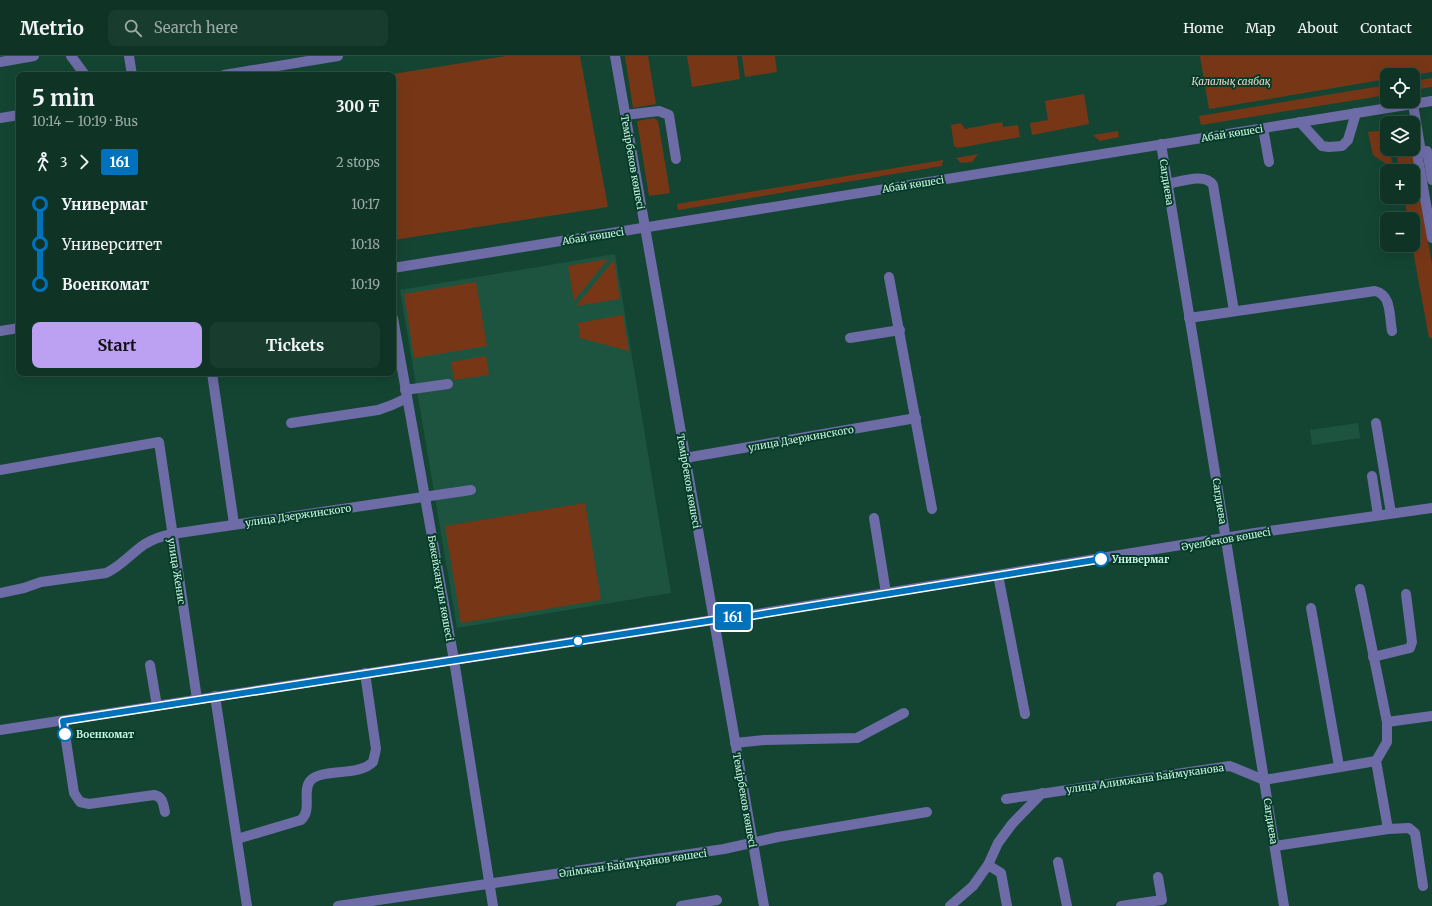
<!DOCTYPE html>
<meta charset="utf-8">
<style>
:root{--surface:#0f3426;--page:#183c2e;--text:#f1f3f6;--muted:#9baaa7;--line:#2f4f43;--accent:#bca0f2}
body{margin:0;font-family:Merriweather,serif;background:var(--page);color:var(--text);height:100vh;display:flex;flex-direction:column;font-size:15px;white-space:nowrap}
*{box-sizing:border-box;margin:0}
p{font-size:13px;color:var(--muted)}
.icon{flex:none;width:22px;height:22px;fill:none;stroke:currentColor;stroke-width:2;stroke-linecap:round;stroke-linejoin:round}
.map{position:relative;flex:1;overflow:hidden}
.sheet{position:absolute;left:16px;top:16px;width:380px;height:304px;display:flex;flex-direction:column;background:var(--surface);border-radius:8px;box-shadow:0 4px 16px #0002,0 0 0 1px var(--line)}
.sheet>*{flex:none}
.badge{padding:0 8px;border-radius:3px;font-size:14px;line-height:26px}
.fabs{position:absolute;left:1380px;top:12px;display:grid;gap:8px}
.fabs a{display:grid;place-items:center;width:40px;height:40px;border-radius:8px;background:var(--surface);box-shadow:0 4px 16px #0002,0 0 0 1px var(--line);font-size:20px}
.map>.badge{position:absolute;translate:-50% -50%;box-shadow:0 0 0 2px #fff}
.legs{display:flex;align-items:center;gap:6px;height:44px;padding:0 16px;font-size:13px}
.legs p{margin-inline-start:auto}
.overview{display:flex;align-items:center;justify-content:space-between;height:68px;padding:0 16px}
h1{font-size:22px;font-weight:700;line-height:30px}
.cta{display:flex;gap:8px;margin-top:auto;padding:8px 16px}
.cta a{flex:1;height:46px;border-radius:8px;background:var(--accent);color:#111;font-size:16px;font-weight:700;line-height:46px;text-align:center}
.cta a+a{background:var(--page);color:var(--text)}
ul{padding:0 16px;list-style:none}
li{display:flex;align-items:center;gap:14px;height:40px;font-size:15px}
li i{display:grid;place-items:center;width:6px;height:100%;margin:0 5px;background:currentColor}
li i::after{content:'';width:10px;height:10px;margin:-5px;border:3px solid;border-radius:50%;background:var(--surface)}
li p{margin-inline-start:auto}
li:first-child i{background:linear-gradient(#0000 50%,currentColor 0)}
li:last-child i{background:linear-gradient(currentColor 50%,#0000 0)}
header{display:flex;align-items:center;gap:24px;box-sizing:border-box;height:56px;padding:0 20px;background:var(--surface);border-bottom:1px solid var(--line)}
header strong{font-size:19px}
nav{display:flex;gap:22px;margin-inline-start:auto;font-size:14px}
.search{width:280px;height:36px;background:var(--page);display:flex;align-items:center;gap:10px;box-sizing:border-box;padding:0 14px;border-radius:8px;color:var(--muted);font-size:15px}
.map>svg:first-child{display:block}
.built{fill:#1c5440}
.green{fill:#773717}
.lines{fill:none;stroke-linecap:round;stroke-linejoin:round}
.minor{stroke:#6e6ca6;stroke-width:10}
.line-1-casing{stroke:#fff;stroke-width:9}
.line-1{stroke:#0072bc;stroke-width:6}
.stop-1-dot{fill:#fff;stroke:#0072bc;stroke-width:2}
.labels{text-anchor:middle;stroke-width:4;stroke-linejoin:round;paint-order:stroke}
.park-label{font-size:10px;font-style:italic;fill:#f3d8cd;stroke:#063b29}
.street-label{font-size:10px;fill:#caf5e1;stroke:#063b29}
.stop-label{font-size:10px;font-weight:bold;fill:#caf5e1;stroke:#063b29;text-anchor:start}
</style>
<header>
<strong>Metrio</strong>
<div class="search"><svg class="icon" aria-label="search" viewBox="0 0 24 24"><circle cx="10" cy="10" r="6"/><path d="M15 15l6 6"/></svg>Search here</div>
<nav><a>Home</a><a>Map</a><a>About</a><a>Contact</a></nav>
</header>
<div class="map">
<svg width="1432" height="850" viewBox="0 0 1432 850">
<rect width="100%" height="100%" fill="#144533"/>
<g class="built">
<polygon points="615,198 671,537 457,572 400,234"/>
<polygon points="1358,367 1360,382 1312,389 1310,374"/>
</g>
<g class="green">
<polygon points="506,0 580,0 608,151 393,184 393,19 387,19"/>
<polygon points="625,0 648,0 656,48 633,52"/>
<polygon points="687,0 737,0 740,23 692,31"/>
<polygon points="742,0 775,0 777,16 745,21"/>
<polygon points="1200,0 1432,0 1432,16 1413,19 1387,19 1387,23 1209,53"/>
<polygon points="1432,22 1432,31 1413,34 1413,25"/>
<polygon points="1387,29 1387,39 1201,69 1199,60"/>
<polygon points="1084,38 1089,68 1032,79 1030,67 1048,64 1045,45"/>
<polygon points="654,62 658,65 670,137 649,140 637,65"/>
<polygon points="1002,66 1003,71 1018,69 1020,81 958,92 954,90 951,69 961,67 965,73"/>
<polygon points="1386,74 1387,93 1389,93 1393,109 1388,109 1373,99 1368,76"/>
<polygon points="1118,75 1119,81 1100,85 1093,79"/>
<polygon points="1396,93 1402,93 1403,96 1412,95 1432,208 1432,282 1429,282 1412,189 1413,163 1408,163 1404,141 1413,141 1413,115 1399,115"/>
<polygon points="978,98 972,106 961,107 956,102"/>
<polygon points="943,104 942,110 678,154 677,148"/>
<polygon points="608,203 574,245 568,210"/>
<polygon points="614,204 620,243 576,250"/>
<polygon points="476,226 487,290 414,302 404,238"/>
<polygon points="623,259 629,295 580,282 578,267"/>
<polygon points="486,300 489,319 454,324 451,306"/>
<polygon points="585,447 601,544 461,567 445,470"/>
</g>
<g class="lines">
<g class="minor">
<polyline points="71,0 85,19"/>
<polyline points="129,0 132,19"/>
<polyline points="615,0 764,850"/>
<polyline points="0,6 34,0"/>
<polyline points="224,19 338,0"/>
<polyline points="1413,48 1421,96 1417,97 1432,182"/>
<polyline points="625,59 659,55 669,59 676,103"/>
<polyline points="0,62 19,59"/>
<polyline points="1300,66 1322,90 1329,91 1342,90 1348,84 1356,57"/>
<polyline points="1263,72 1269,106"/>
<polyline points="1161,88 1222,459 1284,850"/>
<polyline points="1421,96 1427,95 1432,124"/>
<path d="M1167,128C1180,126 1205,116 1213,129L1234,255"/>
<polyline points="393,212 1432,45"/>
<polyline points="889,221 932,453"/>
<polyline points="393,262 454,604 493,850"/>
<path d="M1189,262L1375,235C1392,239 1389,260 1392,275"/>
<polyline points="0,275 19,272"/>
<polyline points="850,282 900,274"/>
<polyline points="212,317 234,468"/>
<polyline points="405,334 448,328"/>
<polyline points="291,367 378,354 392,349 407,342"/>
<polyline points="1376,367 1391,457"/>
<polyline points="685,402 916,362"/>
<polyline points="0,414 159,386 197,643"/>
<polyline points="1372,420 1378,459"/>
<polyline points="874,462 886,537"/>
<polyline points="998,519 1025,658"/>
<polyline points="1360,533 1387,666 1387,686 1376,705 1388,773 1409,772 1415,777 1423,830"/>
<path d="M0,537L24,532L41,526L106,517C122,510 131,497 145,488C153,483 162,480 172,478L471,434"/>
<polyline points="1311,552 1339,710"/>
<polyline points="1373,601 1410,592 1412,586 1406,538"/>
<polyline points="150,609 157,650"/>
<polyline points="215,640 247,850"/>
<path d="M63,665L74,737L80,746L89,748L154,739C163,741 163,748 165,756"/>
<polyline points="1387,666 1432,660"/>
<polyline points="0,674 713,564 750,559 1255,477 1432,452"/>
<polyline points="735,687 765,684 857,682 904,657"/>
<polyline points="1006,743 1230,710 1264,724 1376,705"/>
<path d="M237,783L301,764C313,753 301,734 311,724C324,712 358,721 373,706L376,693L365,617"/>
<polyline points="1275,790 1388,773"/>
<polyline points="1058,806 1067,850"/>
<polyline points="988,809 1001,817 1007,850"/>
<polyline points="338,850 724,793 778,781 927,756"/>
<polyline points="681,850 717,844"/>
<polyline points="950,850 973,830 988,809 998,787 1012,768 1042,737"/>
<polyline points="1121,850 1162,844 1158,821"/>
</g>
</g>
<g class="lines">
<defs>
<polyline id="line-1" points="65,678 63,665 714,564 750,560 1101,503"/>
</defs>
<use href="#line-1" class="line-1-casing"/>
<use href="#line-1" class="line-1"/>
</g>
<g class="stop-1-dot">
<circle cx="1101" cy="503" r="7"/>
<circle cx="578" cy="585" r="5"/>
<circle cx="65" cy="678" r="7"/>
</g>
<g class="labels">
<g class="park-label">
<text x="1231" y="29">Қалалық саябақ</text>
</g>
<g class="street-label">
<text transform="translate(1232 77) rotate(-9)" y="4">Абай көшесі</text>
<text transform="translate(633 106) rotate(80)" y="4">Темірбеков көшесі</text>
<text transform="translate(1167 126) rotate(81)" y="4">Сагдиева</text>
<text transform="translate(913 128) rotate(-9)" y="4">Абай көшесі</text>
<text transform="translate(593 180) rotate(-9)" y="4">Абай көшесі</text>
<text transform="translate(801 382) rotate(-10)" y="4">улица Дзержинского</text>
<text transform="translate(689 425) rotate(80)" y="4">Темірбеков көшесі</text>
<text transform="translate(1220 445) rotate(81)" y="4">Сагдиева</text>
<text transform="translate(298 459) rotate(-8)" y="4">улица Дзержинского</text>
<text transform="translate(1226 483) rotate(-10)" y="4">Әуелбеков көшесі</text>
<text transform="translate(177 515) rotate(81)" y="4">улица Женис</text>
<text transform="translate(441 532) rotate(80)" y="4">Бөкейханұлы көшесі</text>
<text transform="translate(1145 722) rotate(-8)" y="4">улица Алимжана Баймуканова</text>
<text transform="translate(745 744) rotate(80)" y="4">Темірбеков көшесі</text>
<text transform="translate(1271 765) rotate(81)" y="4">Сагдиева</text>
<text transform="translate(633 807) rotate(-8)" y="4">Әлімжан Баймұқанов көшесі</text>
</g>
<g class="stop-label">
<text x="1112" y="507">Универмаг</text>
<text x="76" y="682">Военкомат</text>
</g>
</g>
</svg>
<div class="fabs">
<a><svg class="icon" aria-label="locate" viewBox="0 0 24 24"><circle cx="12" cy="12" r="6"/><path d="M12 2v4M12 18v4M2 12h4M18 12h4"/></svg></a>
<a><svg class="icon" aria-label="layers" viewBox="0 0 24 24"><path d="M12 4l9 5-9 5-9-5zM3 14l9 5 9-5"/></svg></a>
<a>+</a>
<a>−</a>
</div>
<b class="badge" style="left:733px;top:561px;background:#0072bc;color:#fff">161</b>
<section class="sheet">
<div class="overview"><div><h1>5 min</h1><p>10:14 – 10:19 · Bus</p></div><b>300 ₸</b></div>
<div class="legs"><svg class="icon" aria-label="walk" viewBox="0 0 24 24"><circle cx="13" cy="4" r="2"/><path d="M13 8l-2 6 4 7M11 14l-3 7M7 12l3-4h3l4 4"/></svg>3<svg class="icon" aria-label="forward" viewBox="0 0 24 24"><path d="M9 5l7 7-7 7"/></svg><b class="badge" style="background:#0072bc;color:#fff">161</b><p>2 stops</p></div>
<ul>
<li><i style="color:#0072bc"></i><b>Универмаг</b><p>10:17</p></li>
<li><i style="color:#0072bc"></i><span>Университет</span><p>10:18</p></li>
<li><i style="color:#0072bc"></i><b>Военкомат</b><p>10:19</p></li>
</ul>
<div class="cta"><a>Start</a><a>Tickets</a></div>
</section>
</div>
